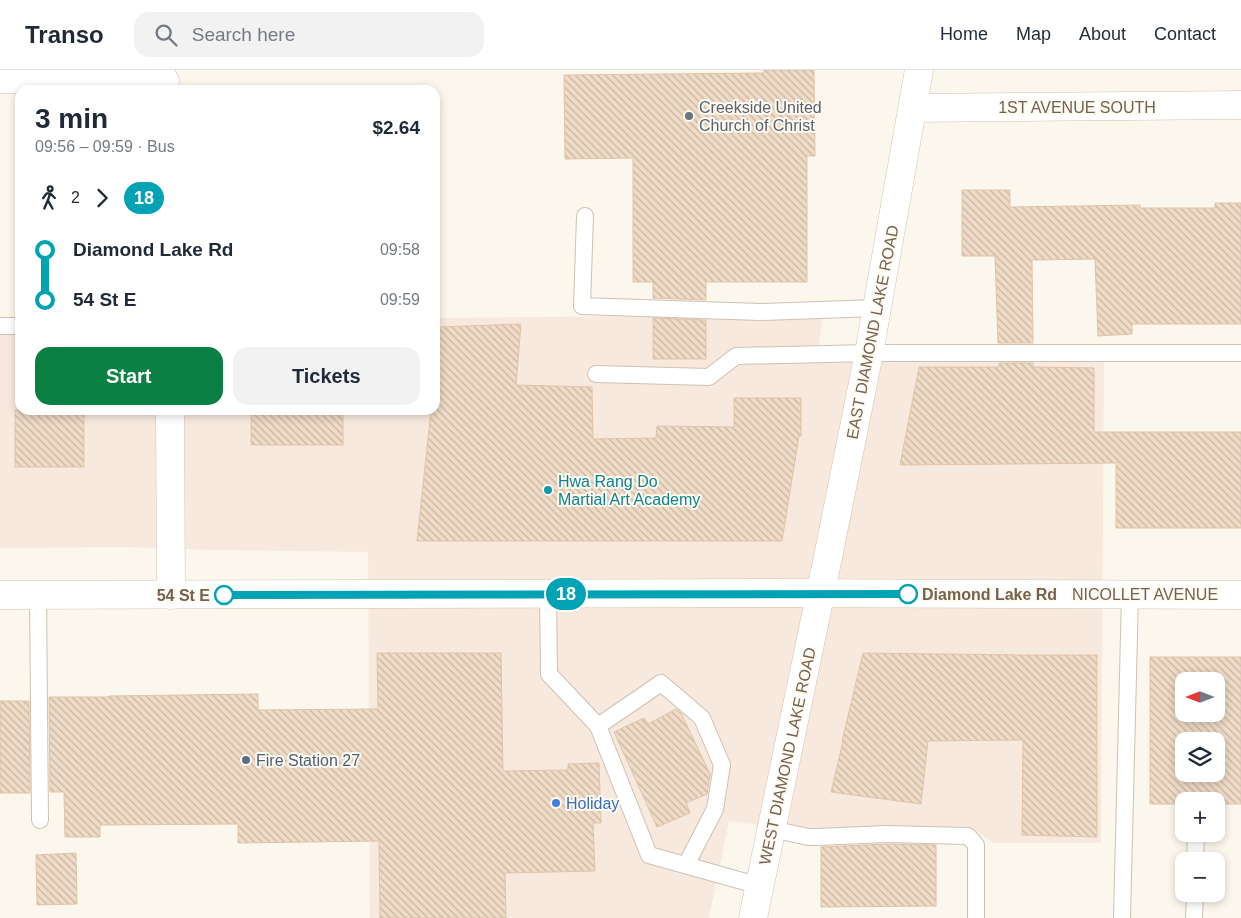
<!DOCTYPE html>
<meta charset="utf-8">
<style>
:root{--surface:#fff;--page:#f2f2f3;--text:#1f2937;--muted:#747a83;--line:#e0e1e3;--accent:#0b8043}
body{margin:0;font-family:Helvetica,sans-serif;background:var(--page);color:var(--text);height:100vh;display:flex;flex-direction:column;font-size:19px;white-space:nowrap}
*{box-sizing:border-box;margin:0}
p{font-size:16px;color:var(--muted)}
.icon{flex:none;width:28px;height:28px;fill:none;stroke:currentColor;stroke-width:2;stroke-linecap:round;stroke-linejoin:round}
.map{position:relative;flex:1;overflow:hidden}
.details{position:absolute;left:15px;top:15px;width:425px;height:330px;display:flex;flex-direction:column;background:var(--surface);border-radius:15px;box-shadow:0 2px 8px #0003}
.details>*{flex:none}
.badge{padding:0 10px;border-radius:16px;font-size:18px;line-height:32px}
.needle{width:32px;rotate:270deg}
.buttons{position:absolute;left:1175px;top:602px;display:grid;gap:10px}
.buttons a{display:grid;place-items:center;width:50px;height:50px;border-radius:10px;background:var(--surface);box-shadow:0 2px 8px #0003;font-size:25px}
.map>.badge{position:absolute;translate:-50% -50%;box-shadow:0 0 0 2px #fff}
.legs{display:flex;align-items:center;gap:8px;height:55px;padding:0 20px;font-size:16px}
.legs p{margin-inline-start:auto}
.summary{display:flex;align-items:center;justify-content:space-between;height:85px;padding:0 20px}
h1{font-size:28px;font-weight:800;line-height:38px}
.button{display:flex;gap:10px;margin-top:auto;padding:10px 20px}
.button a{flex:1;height:58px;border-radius:15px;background:var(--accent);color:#fff;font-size:20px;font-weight:800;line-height:58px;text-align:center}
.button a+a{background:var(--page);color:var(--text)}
ul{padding:0 20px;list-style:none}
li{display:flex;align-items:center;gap:18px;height:50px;font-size:19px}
li i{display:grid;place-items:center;width:8px;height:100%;margin:0 6px;background:currentColor}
li i::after{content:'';width:12px;height:12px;margin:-6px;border:4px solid;border-radius:50%;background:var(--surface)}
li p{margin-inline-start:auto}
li:first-child i{background:linear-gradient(#0000 50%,currentColor 0)}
li:last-child i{background:linear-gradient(currentColor 50%,#0000 0)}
header{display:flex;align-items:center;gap:30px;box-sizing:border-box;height:70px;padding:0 25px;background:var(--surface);border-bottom:1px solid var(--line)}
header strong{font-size:24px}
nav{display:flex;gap:28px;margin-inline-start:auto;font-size:18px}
.search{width:350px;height:45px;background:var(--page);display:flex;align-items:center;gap:12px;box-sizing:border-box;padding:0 18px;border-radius:15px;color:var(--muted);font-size:19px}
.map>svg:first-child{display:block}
.commercial{fill:#f8e9df}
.building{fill:url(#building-back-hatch);stroke:#e1c3a8;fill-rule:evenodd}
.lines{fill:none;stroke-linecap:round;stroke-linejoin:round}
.lane-casing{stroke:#cec1b2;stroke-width:18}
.street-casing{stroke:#cec1b2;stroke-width:29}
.secondary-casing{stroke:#d0c2b0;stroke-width:29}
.lane{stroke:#fff;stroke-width:16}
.street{stroke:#fff;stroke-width:28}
.secondary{stroke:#fff;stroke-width:28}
.line-1-casing{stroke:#fff;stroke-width:11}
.line-1{stroke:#00a3b4;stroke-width:8}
.worship-dot{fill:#6b7280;stroke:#fefbf3;stroke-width:2}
.culture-dot{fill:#0f9aa8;stroke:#fefbf3;stroke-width:2}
.stop-1-dot{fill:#fff;stroke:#00a3b4;stroke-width:2.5}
.service-dot{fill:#5c6f8a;stroke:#fefbf3;stroke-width:2}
.shop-dot{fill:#3f7fe0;stroke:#fefbf3;stroke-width:2}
.labels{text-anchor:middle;stroke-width:4;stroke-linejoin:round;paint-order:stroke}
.worship-label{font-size:16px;fill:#5b616d;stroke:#fefbf3;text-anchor:start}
.street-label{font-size:16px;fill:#766150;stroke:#fefbf3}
.culture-label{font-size:16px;fill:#0d838f;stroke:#fefbf3;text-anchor:start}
.stop-label{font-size:16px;font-weight:bold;fill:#766150;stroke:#fefbf3;text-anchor:start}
.service-label{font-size:16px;fill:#4e5e75;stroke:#fefbf3;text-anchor:start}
.shop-label{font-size:16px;fill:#366cbe;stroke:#fefbf3;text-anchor:start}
</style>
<header>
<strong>Transo</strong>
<div class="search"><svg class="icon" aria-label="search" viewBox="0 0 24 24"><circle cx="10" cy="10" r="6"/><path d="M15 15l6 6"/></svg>Search here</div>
<nav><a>Home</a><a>Map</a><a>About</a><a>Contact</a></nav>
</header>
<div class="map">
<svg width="1241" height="848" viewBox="0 0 1241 848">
<defs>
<pattern id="building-back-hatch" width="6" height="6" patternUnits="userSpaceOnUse" patternTransform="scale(1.25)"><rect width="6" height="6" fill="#efdbc6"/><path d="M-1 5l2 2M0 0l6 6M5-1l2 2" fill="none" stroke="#c6b5a3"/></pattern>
</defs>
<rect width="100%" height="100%" fill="#fcf7ed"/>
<polygon class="commercial" points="646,246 823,246 817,287 1104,291 1101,773 994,773 971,758 820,763 729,751 709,848 370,848 368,482 215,480 123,477 0,478 0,265 20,265 20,340 435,340 435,248"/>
<g class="building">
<polygon points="764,0 814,0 815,86 807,86 807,212 706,212 706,230 653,228 653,212 633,212 633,88 565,89 564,5 764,3"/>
<polygon points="962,120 1010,120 1010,137 1140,135 1140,138 1215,138 1215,133 1241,133 1241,254 1132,254 1132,264 1098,266 1095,189 1032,190 1033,273 998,273 995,186 962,186"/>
<polygon points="653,248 706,250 706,289 653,289"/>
<polygon points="521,254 516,315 592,317 593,369 656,368 657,356 734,357 734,328 801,328 801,366 799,366 782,471 417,471 431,340 435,340 435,300 440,257"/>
<polygon points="999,293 1033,293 1033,297 1094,298 1094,362 1241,362 1241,458 1116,458 1116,393 900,395 919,297 999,297"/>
<rect x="15" y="340" width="69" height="57"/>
<rect x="251" y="340" width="92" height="35"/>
<polygon points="377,583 501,583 503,701 568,700 568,694 599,693 601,753 593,753 595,801 505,803 506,848 380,848 379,771 238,773 238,754 100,755 100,767 65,767 64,722 50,722 49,627 109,627 109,626 258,624 258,640 378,639"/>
<polygon points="863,583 1023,585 1097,585 1097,767 1022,765 1023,670 928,671 921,734 831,722 843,671 842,671"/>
<path d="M1150,587H1241V734H1216V731H1184V734H1150ZM1184,611H1216V644H1184ZM1184,671H1216V704H1184Z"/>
<polygon points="0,631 29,631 30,723 0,723"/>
<polygon points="676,639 681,643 710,704 707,724 686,733 690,743 657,757 614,662 644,648 648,654"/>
<polygon points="886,774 936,775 936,836 821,837 821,777"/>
<polygon points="76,783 77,834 37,835 36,785"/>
</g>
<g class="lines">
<defs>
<g id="lane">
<polyline points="585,146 582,236 760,242 877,238"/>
<polyline points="0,256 20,256"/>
<polyline points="596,304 709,307 736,286 869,283 1241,283"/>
<polyline points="38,524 40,750"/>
<polyline points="548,524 549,604 598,656 649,785 760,816"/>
<polyline points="598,656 661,613 702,648 722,695 715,739 686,795"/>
<polyline points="772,759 808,767 817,767 886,764 968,766 976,775 976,848"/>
<polyline points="1195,791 1196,764"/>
<polyline points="1122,848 1130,524"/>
<polyline points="1194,848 1195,824"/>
</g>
<g id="street">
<polyline points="0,9 165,11"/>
<polyline points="913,38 1241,35"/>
<polyline points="170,340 171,525"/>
</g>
<g id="secondary">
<polyline points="0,525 772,523 1241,525"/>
<polyline points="753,848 829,482 869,283 919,0"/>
</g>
</defs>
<use href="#lane" class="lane-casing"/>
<use href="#street" class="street-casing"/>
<use href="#secondary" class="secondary-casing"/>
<use href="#lane" class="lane"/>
<use href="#street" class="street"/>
<use href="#secondary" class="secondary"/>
</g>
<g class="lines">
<defs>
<polyline id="line-1" points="224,525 908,524"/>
</defs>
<use href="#line-1" class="line-1-casing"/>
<use href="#line-1" class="line-1"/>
</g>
<circle class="worship-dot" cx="689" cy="46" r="5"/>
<circle class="culture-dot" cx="548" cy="420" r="5"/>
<g class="stop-1-dot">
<circle cx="908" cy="524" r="9"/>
<circle cx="224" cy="525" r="9"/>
</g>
<circle class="service-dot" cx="246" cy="690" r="5"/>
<circle class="shop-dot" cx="556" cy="733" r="5"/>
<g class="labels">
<g class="worship-label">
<text x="699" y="43">Creekside United<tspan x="699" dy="18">Church of Christ</tspan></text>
</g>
<g class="street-label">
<text x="1077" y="43">1ST AVENUE SOUTH</text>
<text transform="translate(872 262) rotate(-79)" y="6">EAST DIAMOND LAKE ROAD</text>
<text x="1145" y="530">NICOLLET AVENUE</text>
<text transform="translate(787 686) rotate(-78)" y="6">WEST DIAMOND LAKE ROAD</text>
</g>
<g class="culture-label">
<text x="558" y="417">Hwa Rang Do<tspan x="558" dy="18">Martial Art Academy</tspan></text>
</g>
<g class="stop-label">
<text x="922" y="530">Diamond Lake Rd</text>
<text x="210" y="531" text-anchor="end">54 St E</text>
</g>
<g class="service-label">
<text x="256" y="696">Fire Station 27</text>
</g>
<g class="shop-label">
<text x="566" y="739">Holiday</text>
</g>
</g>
</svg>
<div class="buttons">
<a><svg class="needle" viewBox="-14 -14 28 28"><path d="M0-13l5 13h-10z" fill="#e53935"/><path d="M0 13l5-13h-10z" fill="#747a83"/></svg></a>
<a><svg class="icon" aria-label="layers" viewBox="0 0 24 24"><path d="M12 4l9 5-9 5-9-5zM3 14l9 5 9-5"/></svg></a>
<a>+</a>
<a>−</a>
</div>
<b class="badge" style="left:566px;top:524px;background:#00a3b4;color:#fff">18</b>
<section class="details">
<div class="summary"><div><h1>3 min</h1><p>09:56 – 09:59 · Bus</p></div><b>$2.64</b></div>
<div class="legs"><svg class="icon" aria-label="walk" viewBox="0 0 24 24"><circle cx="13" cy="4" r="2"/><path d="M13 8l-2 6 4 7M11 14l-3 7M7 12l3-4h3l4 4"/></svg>2<svg class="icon" aria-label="forward" viewBox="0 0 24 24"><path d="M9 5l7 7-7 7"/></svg><b class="badge" style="background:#00a3b4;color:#fff">18</b></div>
<ul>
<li><i style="color:#00a3b4"></i><b>Diamond Lake Rd</b><p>09:58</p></li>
<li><i style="color:#00a3b4"></i><b>54 St E</b><p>09:59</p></li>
</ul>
<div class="button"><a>Start</a><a>Tickets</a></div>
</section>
</div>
